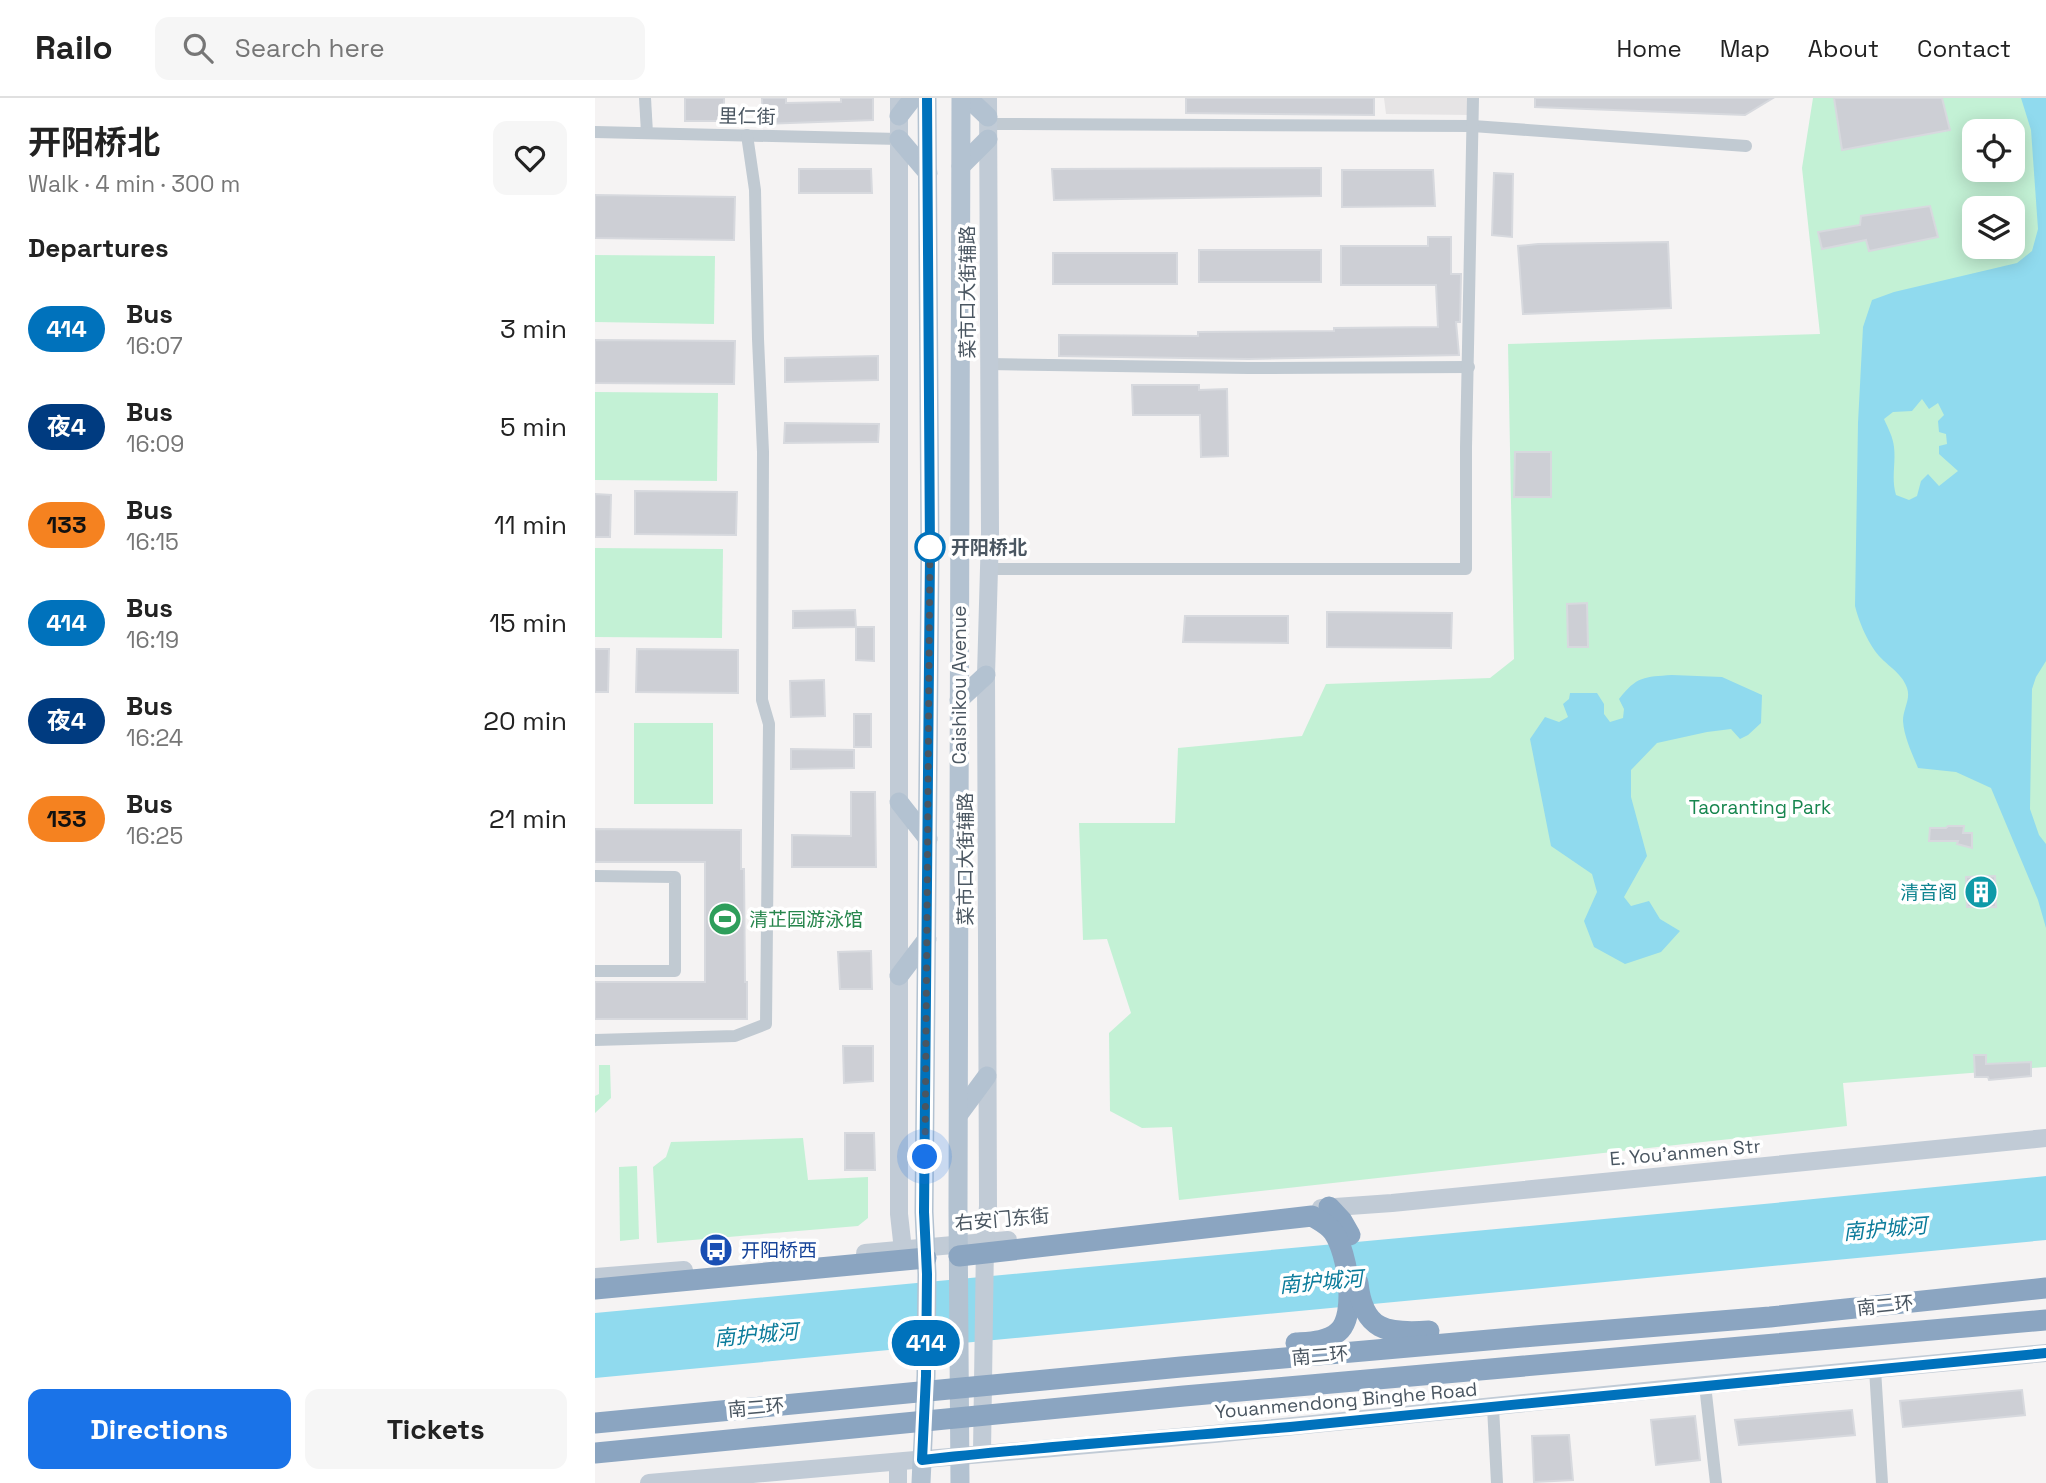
<!DOCTYPE html>
<meta charset="utf-8">
<style>
:root{--surface:#fff;--page:#f6f6f6;--text:#222;--muted:#767676;--line:#e0e0e0;--accent:#1a73e8}
body{margin:0;font-family:"Space Grotesk","Noto Sans SC",sans-serif;background:var(--page);color:var(--text);height:100vh;display:flex;flex-direction:column;font-size:26px;white-space:nowrap}
*{box-sizing:border-box;margin:0}
p{font-size:23px;color:var(--muted)}
.icon{flex:none;width:38px;height:38px;fill:none;stroke:currentColor;stroke-width:2;stroke-linecap:round;stroke-linejoin:round}
.map{position:relative;flex:1;overflow:hidden}
.side{display:flex;flex-direction:column;background:var(--surface);width:595px}
.side>*{flex:none}
.badge{padding:0 14px;border-radius:23px;font-size:24px;line-height:46px}
.fabs{position:absolute;left:1367px;top:21px;display:grid;gap:14px}
.fabs a{display:grid;place-items:center;width:63px;height:63px;border-radius:14px;background:var(--surface);box-shadow:0 4px 18px #0003;font-size:35px}
.you{position:absolute;width:35px;height:35px;margin:-18px;border:5px solid #fff;border-radius:50%;background:#1a73e8;box-shadow:0 0 0 10px #1a73e833}
.map>.badge{position:absolute;translate:-50% -50%;box-shadow:0 0 0 4px #fff}
h2{padding:0 28px;font-size:26px;line-height:63px}
.round{display:grid;place-items:center;flex:none;width:74px;height:74px;border-radius:14px;background:var(--page)}
.summary{display:flex;align-items:center;justify-content:space-between;height:119px;padding:0 28px}
h1{font-size:33px;font-weight:700;line-height:52px}
.primary-button{display:flex;gap:14px;margin-top:auto;padding:14px 28px}
.primary-button a{flex:1;height:80px;border-radius:14px;background:var(--accent);color:#fff;font-size:28px;font-weight:700;line-height:80px;text-align:center}
.primary-button a+a{background:var(--page);color:var(--text)}
ul{padding:0;list-style:none}
li{display:flex;align-items:center;gap:21px;height:98px;padding:0 28px}
li div{flex:1}
li b{display:block;font-size:26px}
li em{font-style:normal}
li .badge{min-width:77px;font-weight:700;text-align:center}
header{display:flex;align-items:center;gap:42px;box-sizing:border-box;height:98px;padding:0 35px;background:var(--surface);border-bottom:2px solid var(--line)}
header strong{font-size:33px}
nav{display:flex;gap:38px;margin-inline-start:auto;font-size:24px}
.search{width:490px;height:63px;background:var(--page);display:flex;align-items:center;gap:18px;box-sizing:border-box;padding:0 24px;border-radius:14px;color:var(--muted);font-size:26px}
main{display:flex;flex:1;min-height:0}
.map>svg:first-child{display:block}
.education{fill:#e6e4e5}
.green{fill:#c3f1d5;fill-rule:evenodd}
.water{fill:#90daee;fill-rule:evenodd}
.building{fill:#cdcfd5;stroke:#d7d9de;stroke-width:2}
.lines{fill:none;stroke-linecap:round;stroke-linejoin:round}
.street{stroke:#c1cad2;stroke-width:12}
.secondary{stroke:#c1cbd6;stroke-width:18}
.primary{stroke:#b3c2d1;stroke-width:19}
.highway{stroke:#8ba5c1;stroke-width:21}
.line-casing{stroke:#fff;stroke-width:16}
.line{stroke:#0072bc;stroke-width:10}
.walk{stroke:#4a5661;stroke-width:7;stroke-dasharray:0 12.6}
.stop-dot{fill:#fff;stroke:#0072bc;stroke-width:3.5}
.labels{text-anchor:middle;stroke-width:7;stroke-linejoin:round;paint-order:stroke}
.street-label{font-size:19px;fill:#4a5661;stroke:#fff}
.stop-label{font-size:19px;font-weight:bold;fill:#4a5661;stroke:#fff;text-anchor:start}
.park-label{font-size:19px;fill:#17864f;stroke:#fff}
.culture-label{font-size:19px;fill:#0d838f;stroke:#fff;text-anchor:end}
.leisure-label{font-size:19px;fill:#27864d;stroke:#fff;text-anchor:start}
.transit-label{font-size:19px;fill:#164399;stroke:#fff;text-anchor:start}
.water-label{font-size:21px;font-style:italic;fill:#0c7c9b;stroke:#fff}
</style>
<header>
<strong>Railo</strong>
<div class="search"><svg class="icon" aria-label="search" viewBox="0 0 24 24"><circle cx="10" cy="10" r="6"/><path d="M15 15l6 6"/></svg>Search here</div>
<nav><a>Home</a><a>Map</a><a>About</a><a>Contact</a></nav>
</header>
<main>
<section class="side">
<div class="summary"><div><h1>开阳桥北</h1><p>Walk · 4 min · 300 m</p></div><a class="round"><svg class="icon" aria-label="heart" viewBox="0 0 24 24"><path d="M12 20l-8-8c-3-5 5-10 8-4 3-6 11-1 8 4z"/></svg></a></div>
<h2>Departures</h2>
<ul>
<li><span class="badge" style="background:#0072bc;color:#fff">414</span><div><b>Bus</b><p>16:07</p></div><em>3 min</em></li>
<li><span class="badge" style="background:#003b80;color:#fff">夜4</span><div><b>Bus</b><p>16:09</p></div><em>5 min</em></li>
<li><span class="badge" style="background:#f58220;color:#111">133</span><div><b>Bus</b><p>16:15</p></div><em>11 min</em></li>
<li><span class="badge" style="background:#0072bc;color:#fff">414</span><div><b>Bus</b><p>16:19</p></div><em>15 min</em></li>
<li><span class="badge" style="background:#003b80;color:#fff">夜4</span><div><b>Bus</b><p>16:24</p></div><em>20 min</em></li>
<li><span class="badge" style="background:#f58220;color:#111">133</span><div><b>Bus</b><p>16:25</p></div><em>21 min</em></li>
</ul>
<div class="primary-button"><a>Directions</a><a>Tickets</a></div>
</section>
<div class="map">
<svg width="1451" height="1385" viewBox="0 0 1451 1385">
<rect width="100%" height="100%" fill="#f5f3f3"/>
<polygon class="education" points="789,0 875,0 876,17 791,16"/>
<g class="green">
<path d="M1218,0H1451V969L1248,985L1252,1028L584,1102L577,1029L547,1030L515,1013L514,935L536,915L512,841L488,842L484,725H580L583,650L707,638L731,586L895,580L919,561L913,246L1225,236L1207,70ZM1379,33H1418V72H1379ZM1379,110H1418V149H1379Z"/>
<polygon points="0,157 120,158 119,226 0,224"/>
<polygon points="0,294 123,295 122,383 0,382"/>
<polygon points="0,450 128,451 127,540 0,539"/>
<rect x="39" y="625" width="79" height="81"/>
<polygon points="4,967 15,967 16,1000 0,1015 0,998 4,996"/>
<polygon points="208,1040 213,1082 273,1079 273,1120 263,1128 62,1145 58,1069 71,1059 76,1044"/>
<polygon points="42,1068 44,1141 25,1143 24,1069"/>
</g>
<g class="water">
<path d="M1426,0H1451V563L1441,579L1437,591L1435,711L1444,737L1451,746V830L1443,802L1396,690L1361,674L1323,670C1317,655 1309,639 1308,623C1308,611 1316,601 1312,590C1307,574 1290,567 1280,553C1271,540 1264,524 1260,508L1263,325L1268,229L1277,202L1299,194L1422,165L1437,153L1443,131L1436,32ZM1327,301L1334,311L1343,305L1349,317L1343,323L1344,334L1351,336L1352,346L1344,348V356L1363,373L1344,388L1333,376L1326,383L1322,398L1314,402L1301,397C1296,380 1301,366 1299,349C1298,339 1293,330 1289,321L1298,314L1317,313Z"/>
<path d="M1077,577L1127,579L1167,597L1166,625L1153,637L1145,641L1136,631L1112,634L1062,645L1036,672V699L1052,758L1029,799L1036,808L1054,803L1065,821L1085,833L1066,854L1030,866L999,849L989,823L1002,794L997,776L956,748L935,641L950,619L964,624L973,619L968,606L974,601L975,595H1002L1009,606V616L1015,624L1028,620L1029,611L1024,601C1042,578 1049,579 1077,577Z"/>
<polygon points="1451,1078 1451,1142 0,1280 0,1215 1169,1106"/>
</g>
<g class="building">
<rect x="90" y="0" width="39" height="23"/>
<polygon points="167,0 191,0 191,5 246,4 246,0 278,0 278,22 168,26"/>
<polygon points="591,0 779,0 779,17 591,15"/>
<polygon points="940,0 1178,0 1150,17 940,9"/>
<polygon points="1239,0 1347,0 1355,32 1247,52"/>
<polygon points="726,70 726,98 459,102 457,71"/>
<polygon points="204,71 276,71 277,95 204,95"/>
<polygon points="747,72 838,72 840,108 747,109"/>
<polygon points="899,75 918,76 917,139 897,137"/>
<polygon points="0,97 140,99 139,142 0,140"/>
<polygon points="1335,108 1343,139 1274,153 1271,142 1227,151 1223,134 1265,127 1266,118"/>
<polygon points="833,139 856,139 856,176 866,176 865,224 861,224 864,257 653,261 464,258 464,237 603,238 603,234 739,233 739,230 843,229 841,187 746,187 746,148 833,148"/>
<polygon points="1073,144 1076,210 928,216 923,148 943,146"/>
<rect x="604" y="152" width="122" height="32"/>
<rect x="458" y="155" width="124" height="31"/>
<polygon points="0,242 140,243 139,286 0,285"/>
<polygon points="283,258 283,282 190,284 190,260"/>
<polygon points="537,287 604,287 604,292 632,291 633,358 606,359 605,317 538,317"/>
<polygon points="190,325 284,326 283,344 189,345"/>
<polygon points="920,354 956,354 956,399 919,399"/>
<polygon points="40,393 142,394 141,437 40,436"/>
<polygon points="0,396 16,397 15,439 0,439"/>
<polygon points="992,505 993,549 973,549 972,506"/>
<polygon points="260,512 261,529 198,530 198,513"/>
<polygon points="732,514 857,515 856,550 732,549"/>
<polygon points="590,518 693,518 693,545 588,544"/>
<polygon points="261,529 279,529 279,563 261,562"/>
<polygon points="0,551 14,551 13,594 0,594"/>
<polygon points="42,551 143,552 143,595 41,594"/>
<polygon points="229,582 230,618 196,619 195,583"/>
<rect x="259" y="616" width="17" height="33"/>
<polygon points="196,651 259,652 259,670 196,671"/>
<polygon points="256,694 280,694 281,769 197,769 197,737 256,738"/>
<polygon points="1353,728 1369,728 1368,735 1377,735 1377,750 1362,746 1363,743 1334,743 1335,730 1351,730"/>
<polygon points="0,731 146,732 146,771 149,771 150,884 152,884 152,921 0,921 0,884 110,884 110,764 0,764"/>
<polygon points="1400,778 1401,809 1372,809 1371,779"/>
<polygon points="276,853 277,891 245,891 243,854"/>
<polygon points="248,948 278,948 278,983 249,985"/>
<polygon points="1379,957 1391,957 1391,966 1436,964 1436,978 1394,982 1393,979 1380,979"/>
<polygon points="250,1035 279,1035 280,1072 250,1072"/>
<polygon points="1427,1292 1430,1317 1308,1329 1305,1303"/>
<polygon points="1257,1312 1260,1337 1144,1347 1140,1322"/>
<polygon points="1100,1318 1105,1362 1061,1367 1056,1322"/>
<polygon points="974,1337 978,1382 939,1384 937,1338"/>
</g>
<g class="lines">
<g class="street">
<polyline points="50,0 52,35"/>
<polyline points="393,26 878,28 1151,48"/>
<polyline points="0,34 304,41"/>
<polyline points="393,266 653,270 874,269"/>
<polyline points="394,471 871,471 871,349 878,0"/>
<polyline points="0,778 80,779 80,873 0,873"/>
<polyline points="0,942 140,938 171,926 174,626 167,602 168,354 163,241 160,92 152,37"/>
<polyline points="1280,1271 1287,1385"/>
<polyline points="1110,1287 1121,1385"/>
<polyline points="898,1309 902,1385"/>
</g>
<g class="secondary">
<polyline points="304,0 304,1116 308,1152"/>
<polyline points="726,1110 797,1105 1451,1040"/>
<polyline points="270,1155 413,1142"/>
<polyline points="0,1179 89,1172"/>
<polyline points="387,1355 390,1145 393,1108 391,577 395,435 393,0"/>
<polyline points="303,1364 303,1385"/>
<polyline points="54,1385 619,1336 1110,1287 1451,1255"/>
</g>
<g class="primary">
<polyline points="373,0 393,19"/>
<polyline points="304,18 318,0"/>
<polyline points="304,41 333,75"/>
<polyline points="366,68 393,41"/>
<polyline points="364,602 391,577"/>
<polyline points="304,704 333,741"/>
<polyline points="304,878 332,841"/>
<polyline points="364,1016 392,978"/>
<polyline points="326,1385 331,1278 332,1176 329,1114 335,455 332,0"/>
<polyline points="365,1385 363,1111 366,0"/>
</g>
<g class="highway">
<polyline points="734,1109 747,1123 755,1137"/>
<path d="M364,1158L717,1118C725,1123 734,1127 739,1135C752,1154 763,1217 743,1234C732,1244 715,1244 701,1245"/>
<path d="M763,1185C768,1233 792,1236 834,1233"/>
<polyline points="0,1191 331,1160"/>
<polyline points="0,1325 586,1269 940,1238 1175,1219 1451,1190"/>
<polyline points="0,1355 589,1298 1451,1222"/>
</g>
</g>
<g class="lines">
<defs>
<path id="line" d="M332,0L335,455L329,1114L332,1176L331,1278L327,1362C450,1348 572,1340 695,1329C947,1304 1199,1278 1451,1255"/>
</defs>
<use href="#line" class="line-casing"/>
<use href="#line" class="line"/>
<polyline class="walk" points="330,1059 335,449"/>
</g>
<defs>
<symbol id="building-disc" viewBox="-11 -11 22 22"><circle r="9.5" fill="#0f9aa8" stroke="#fff"/><path d="M-4-6H4V6H1V3H-1V6H-4ZM-2.5-4.3h1.7v1.8h-1.7ZM.8-4.3h1.7v1.8H.8ZM-2.5-1h1.7V.8h-1.7ZM.8-1h1.7V.8H.8Z" fill="#fff"/></symbol>
<symbol id="stadium-disc" viewBox="-11 -11 22 22"><circle r="9.5" fill="#2e9e5b" stroke="#fff"/><path d="M0-5a6.5 5 0 1 0 0 10a6.5 5 0 1 0 0-10ZM-3.5-1.8h7v3.6h-7Z" fill="#fff"/></symbol>
<symbol id="bus-disc" viewBox="-11 -11 22 22"><circle r="9.5" fill="#1a4fb4" stroke="#fff"/><path d="M-5-6H5V4H4V6H2V4H-2V6H-4V4H-5ZM-3.5-4V0h7V-4ZM-3.5 1.2v1.5H-2V1.2ZM2 1.2v1.5H3.5V1.2Z" fill="#fff"/></symbol>
</defs>
<g fill-rule="evenodd">
<use href="#building-disc" x="1367" y="775" width="38" height="38"/>
<use href="#stadium-disc" x="111" y="802" width="38" height="38"/>
<use href="#bus-disc" x="102" y="1133" width="38" height="38"/>
</g>
<circle class="stop-dot" cx="335" cy="449" r="14"/>
<g class="labels">
<g class="street-label">
<text transform="translate(152 18) rotate(1)" y="7">里仁街</text>
<text transform="translate(372 194) rotate(-90)" y="7">菜市口大街辅路</text>
<text transform="translate(364 587) rotate(-90)" y="7">Caishikou Avenue</text>
<text transform="translate(370 761) rotate(-90)" y="7">菜市口大街辅路</text>
<text transform="translate(1090 1054) rotate(-5)" y="7">E. You'anmen Str</text>
<text transform="translate(407 1121) rotate(-5)" y="7">右安门东街</text>
<text transform="translate(1290 1207) rotate(-6)" y="7">南二环</text>
<text transform="translate(725 1257) rotate(-5)" y="7">南二环</text>
<text transform="translate(751 1302) rotate(-5)" y="7">Youanmendong Binghe Road</text>
<text transform="translate(161 1309) rotate(-5)" y="7">南二环</text>
</g>
<g class="stop-label">
<text x="356" y="456">开阳桥北</text>
</g>
<g class="park-label">
<text x="1165" y="716">Taoranting Park</text>
</g>
<g class="culture-label">
<text x="1362" y="801">清音阁</text>
</g>
<g class="leisure-label">
<text x="154" y="828">清芷园游泳馆</text>
</g>
<g class="transit-label">
<text x="146" y="1159">开阳桥西</text>
</g>
<g class="water-label">
<text transform="translate(1290 1131) rotate(-5)" y="7">南护城河</text>
<text transform="translate(726 1184) rotate(-5)" y="7">南护城河</text>
<text transform="translate(161 1237) rotate(-5)" y="7">南护城河</text>
</g>
</g>
</svg>
<div class="fabs">
<a><svg class="icon" aria-label="locate" viewBox="0 0 24 24"><circle cx="12" cy="12" r="6"/><path d="M12 2v4M12 18v4M2 12h4M18 12h4"/></svg></a>
<a><svg class="icon" aria-label="layers" viewBox="0 0 24 24"><path d="M12 4l9 5-9 5-9-5zM3 14l9 5 9-5"/></svg></a>
</div>
<div class="you" style="left:330px;top:1059px"></div>
<b class="badge" style="left:331px;top:1245px;background:#0072bc;color:#fff">414</b>
</div>
</main>
